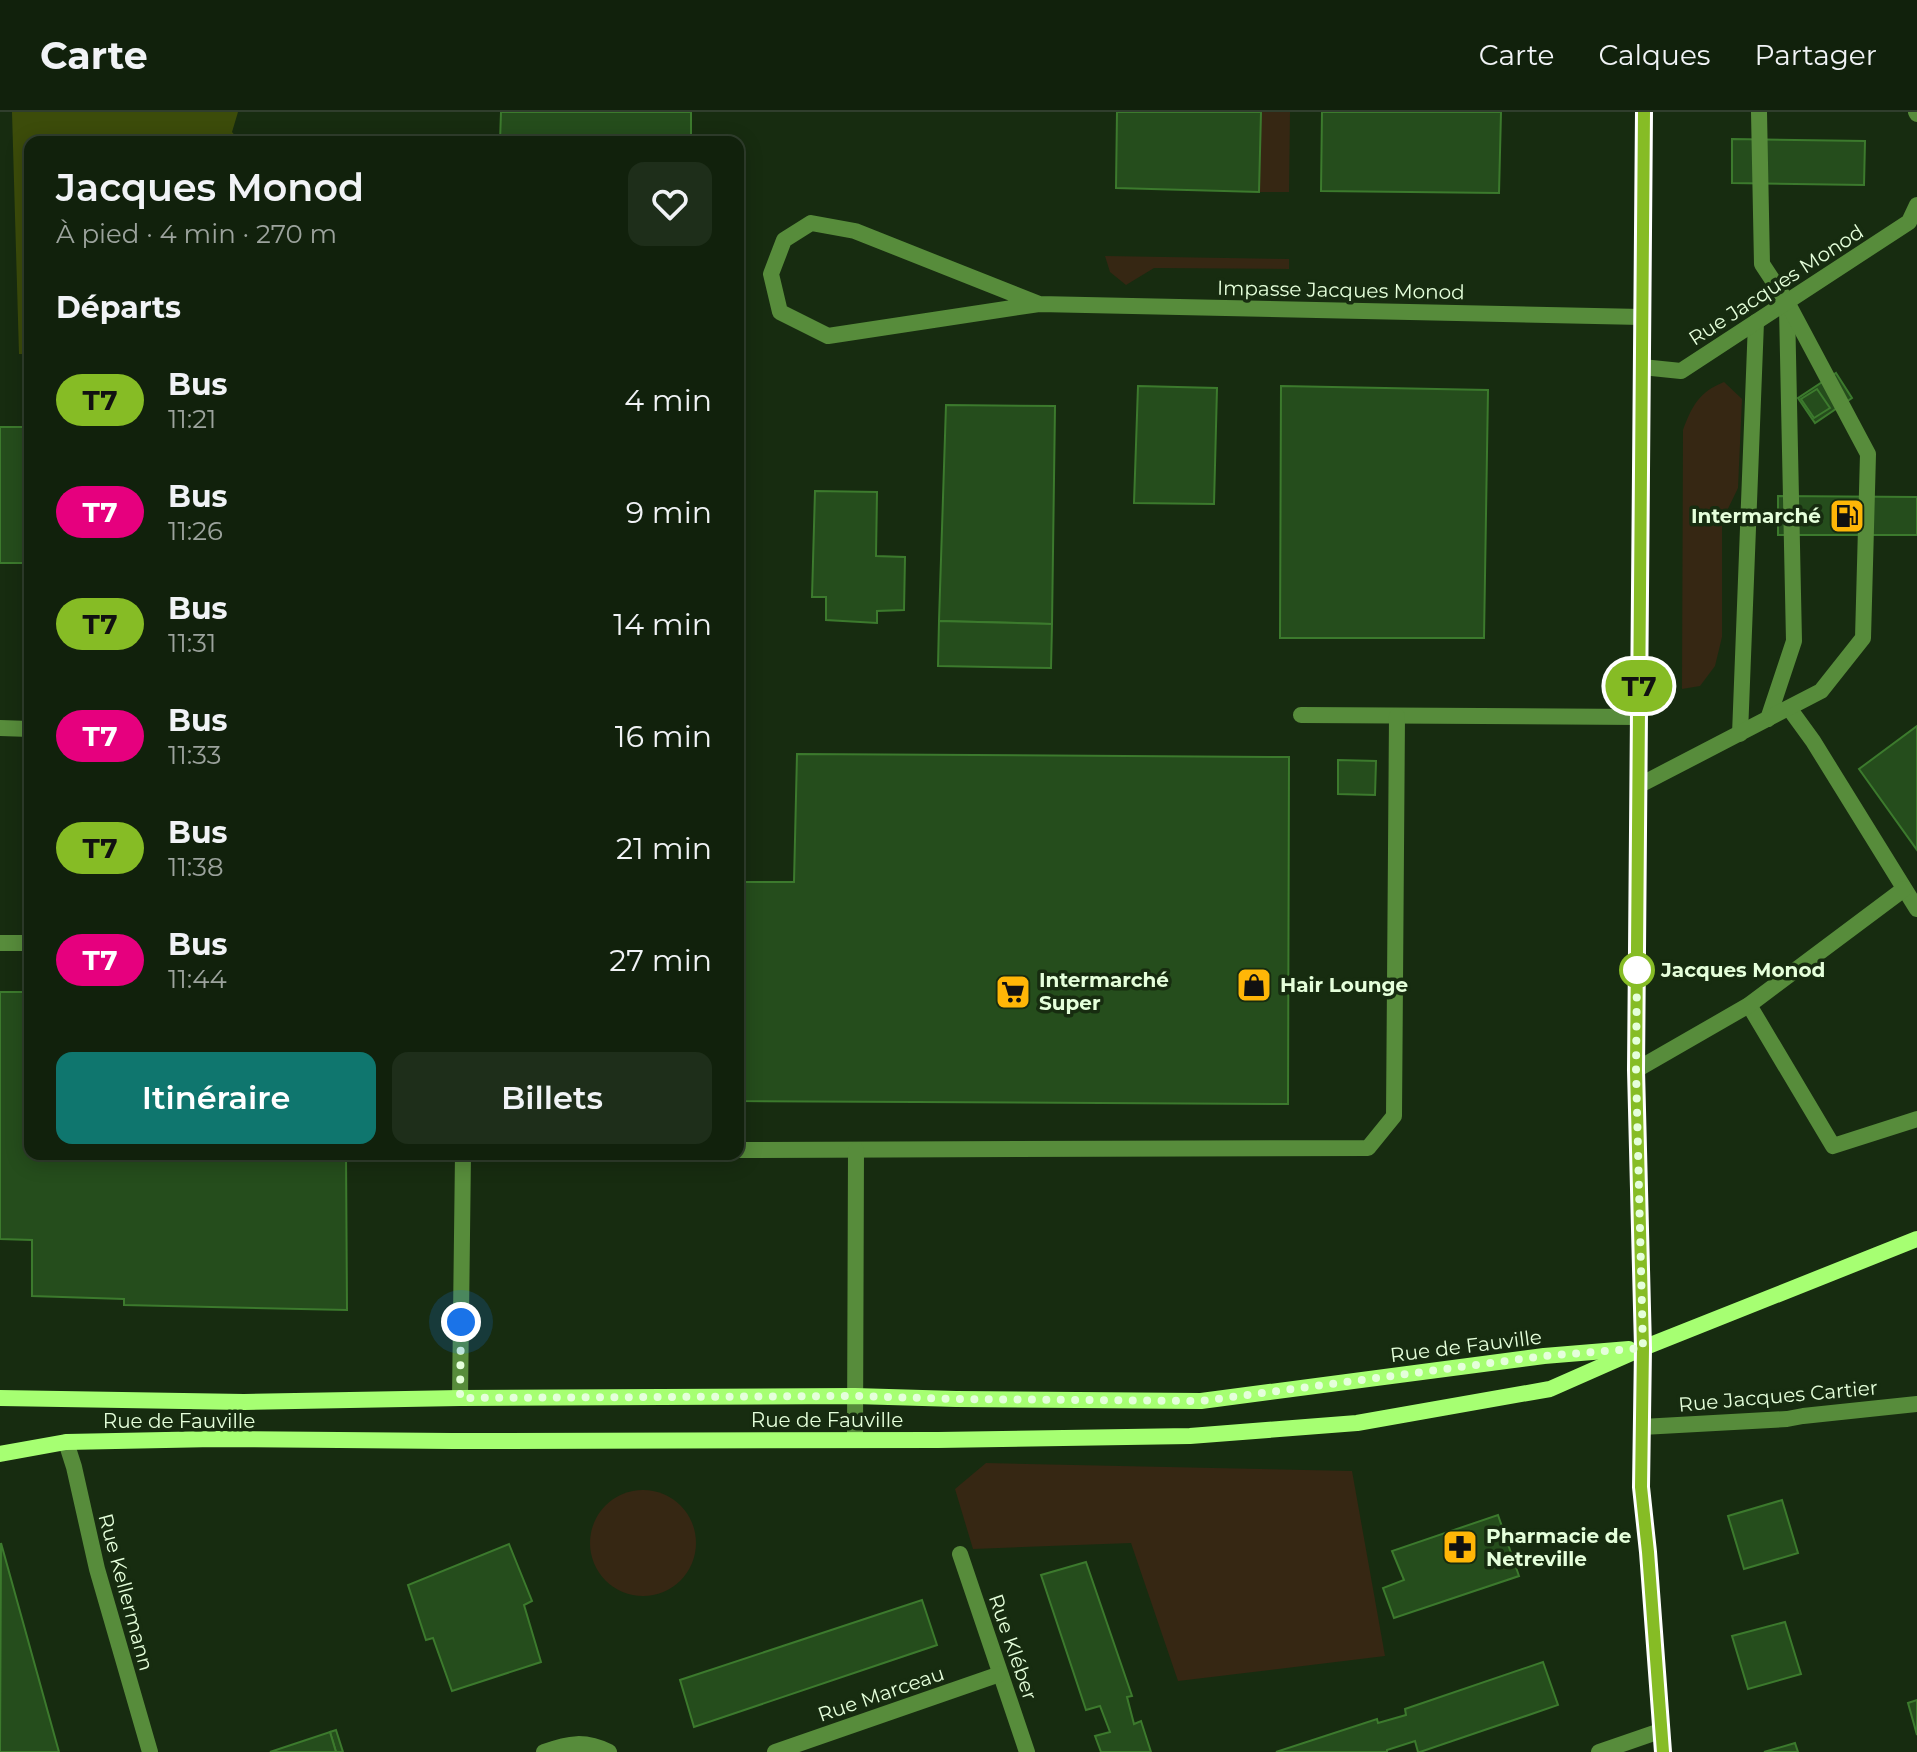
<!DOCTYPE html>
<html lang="fr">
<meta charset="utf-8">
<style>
:root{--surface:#11210c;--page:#1e2e1a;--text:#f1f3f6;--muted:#9ca39d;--line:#303e2d;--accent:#0f766e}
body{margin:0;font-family:Montserrat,sans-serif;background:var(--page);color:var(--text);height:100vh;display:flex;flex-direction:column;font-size:30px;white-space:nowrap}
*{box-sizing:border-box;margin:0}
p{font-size:26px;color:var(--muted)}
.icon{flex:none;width:44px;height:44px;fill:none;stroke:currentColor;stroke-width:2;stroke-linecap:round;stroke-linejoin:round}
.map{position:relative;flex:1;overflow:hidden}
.panel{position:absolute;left:24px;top:24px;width:720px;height:1024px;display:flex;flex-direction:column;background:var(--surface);border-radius:16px;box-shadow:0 4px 20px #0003,0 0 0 2px var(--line)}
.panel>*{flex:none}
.badge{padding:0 16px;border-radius:26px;font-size:28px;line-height:52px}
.you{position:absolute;width:40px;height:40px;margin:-20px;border:6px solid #fff;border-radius:50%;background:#1a73e8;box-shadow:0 0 0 12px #1a73e833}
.map>.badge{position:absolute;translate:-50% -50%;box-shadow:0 0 0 4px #fff}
h2{padding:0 32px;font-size:30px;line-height:72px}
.round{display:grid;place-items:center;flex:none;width:84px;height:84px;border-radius:16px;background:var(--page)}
.summary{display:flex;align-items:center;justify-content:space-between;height:136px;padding:0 32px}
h1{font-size:38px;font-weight:600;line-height:60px}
.button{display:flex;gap:16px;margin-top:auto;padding:16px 32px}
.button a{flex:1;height:92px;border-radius:16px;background:var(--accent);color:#fff;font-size:32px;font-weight:600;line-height:92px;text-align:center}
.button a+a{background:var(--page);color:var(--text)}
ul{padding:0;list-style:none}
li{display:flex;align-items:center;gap:24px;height:112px;padding:0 32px}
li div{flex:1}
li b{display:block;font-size:30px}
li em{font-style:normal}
li .badge{min-width:88px;font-weight:700;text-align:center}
header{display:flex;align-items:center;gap:48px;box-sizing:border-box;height:112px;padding:0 40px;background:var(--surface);border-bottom:2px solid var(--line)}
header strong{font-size:38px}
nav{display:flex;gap:44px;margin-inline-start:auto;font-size:28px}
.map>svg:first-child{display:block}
.green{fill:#362713}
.water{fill:#3c4c0a}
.building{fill:#254d1c;stroke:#3c7a2d;stroke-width:2}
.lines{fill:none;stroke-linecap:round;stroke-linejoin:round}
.service{stroke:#578c3b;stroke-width:16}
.minor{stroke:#578c3b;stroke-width:16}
.tertiary{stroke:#578c3b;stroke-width:16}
.secondary{stroke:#a6ff72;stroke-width:16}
.line-casing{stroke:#fff;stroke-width:18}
.line{stroke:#86bc25;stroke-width:12}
.walk{stroke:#e5ffdb;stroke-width:8;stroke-dasharray:0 14.4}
.stop-dot{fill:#fff;stroke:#86bc25;stroke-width:4}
.labels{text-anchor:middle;stroke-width:7;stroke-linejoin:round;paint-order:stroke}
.street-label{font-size:20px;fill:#e5ffdb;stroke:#172c10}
.poi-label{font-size:20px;font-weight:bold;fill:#e5ffdb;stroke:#172c10;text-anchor:start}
.stop-label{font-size:20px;font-weight:bold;fill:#e5ffdb;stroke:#172c10;text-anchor:start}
</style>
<header>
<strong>Carte</strong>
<nav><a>Carte</a><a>Calques</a><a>Partager</a></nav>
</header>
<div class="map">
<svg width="1917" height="1640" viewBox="0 0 1917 1640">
<rect width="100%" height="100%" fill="#172c10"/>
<g class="green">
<polygon points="1261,0 1290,0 1289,80 1259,80"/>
<polygon points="1105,144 1289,147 1289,157 1154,156 1126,173 1110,160"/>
<path d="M1724,270L1742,287L1738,376L1722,409V525L1715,554L1700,574L1682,577L1683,318C1692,294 1699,280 1724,270Z"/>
<polygon points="986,1351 1352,1359 1385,1544 1178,1569 1131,1431 973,1437 955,1377"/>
<circle cx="643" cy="1431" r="53"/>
</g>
<polygon class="water" points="12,0 238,0 232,20 240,30 30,30 30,242 19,242"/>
<g class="building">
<polygon points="501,0 691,0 691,30 500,30"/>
<polygon points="1117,0 1261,0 1259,80 1116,76"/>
<polygon points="1322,0 1501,0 1499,81 1321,79"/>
<polygon points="1732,27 1865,29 1864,73 1732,71"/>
<polygon points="1836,261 1852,286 1815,311 1798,286"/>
<polygon points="1138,274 1217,276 1214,392 1134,391"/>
<polygon points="1281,274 1488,278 1484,526 1280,526"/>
<polygon points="1817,277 1830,296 1814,306 1801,287"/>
<polygon points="946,293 1055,294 1052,512 939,509"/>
<rect x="0" y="315" width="30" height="136"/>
<polygon points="815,379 877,380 876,444 905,445 904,498 877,499 877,511 826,508 826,485 812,485"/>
<polygon points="1778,384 1917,385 1917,423 1778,423"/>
<polygon points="939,509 1052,512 1051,556 938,554"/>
<polygon points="1917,614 1917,738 1859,657"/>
<polygon points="797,642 1289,645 1288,992 738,989 738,770 794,770"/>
<polygon points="1338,648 1376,649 1375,683 1338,682"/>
<polygon points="0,880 30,880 30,1042 346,1042 347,1198 124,1193 124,1187 32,1184 32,1128 0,1127"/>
<polygon points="1782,1388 1798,1441 1744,1457 1728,1404"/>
<polygon points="1498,1403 1519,1464 1394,1506 1383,1476 1404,1468 1392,1439"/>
<polygon points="1,1431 59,1640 0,1640"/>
<polygon points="509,1432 532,1489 524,1493 541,1550 452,1579 433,1526 426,1528 408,1473"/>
<polygon points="1086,1450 1132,1584 1127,1585 1134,1612 1141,1609 1151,1640 1101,1640 1095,1624 1110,1620 1100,1594 1086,1598 1041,1463"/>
<polygon points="922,1488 937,1533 694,1615 680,1568"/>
<polygon points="1785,1510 1801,1562 1748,1577 1732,1524"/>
<polygon points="1543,1550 1558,1593 1420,1640 1418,1640 1415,1629 1387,1638 1387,1640 1276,1640 1377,1607 1378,1611 1406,1603 1405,1597"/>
<polygon points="1917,1588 1917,1623 1908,1591"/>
<polygon points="336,1618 343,1640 336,1640 330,1620"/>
<polygon points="330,1620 336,1640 270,1640"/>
<polygon points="1795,1631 1798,1640 1764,1640"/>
</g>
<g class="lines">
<g class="service">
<polyline points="1039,192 855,119 811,111 784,128 771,162 780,200 828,224 1039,192 1642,205"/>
<polyline points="1789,596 1813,629 1917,797"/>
<polyline points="1301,603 1639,605"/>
<polyline points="1768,607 1794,529 1787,196"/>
<polyline points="0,616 30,617"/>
<polyline points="1740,622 1756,210"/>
<polyline points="1638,674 1821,579 1863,526 1868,342 1787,190 1762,152 1759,0"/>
<polyline points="0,831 30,831"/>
<polyline points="1749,893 1833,1034 1917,1007"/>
<polyline points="1636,958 1749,893 1904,777"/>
<polyline points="738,1038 1368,1036 1394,1004 1397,604"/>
<polyline points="460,1286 463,1042"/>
<polyline points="855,1327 856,1038"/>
<path d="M544,1640C569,1631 585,1628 609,1640"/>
</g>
<g class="minor">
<polyline points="1916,0 1917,2"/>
<polyline points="1642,255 1681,259 1909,110 1917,93"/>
<polyline points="1642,1315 1787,1307 1803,1304 1917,1292"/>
<polyline points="66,1330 74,1355 97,1457 150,1640"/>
<polyline points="960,1442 1027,1640"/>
<polyline points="775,1640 1000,1562"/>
<polyline points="1599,1640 1660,1619"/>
</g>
<polyline class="tertiary" points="1644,0 1636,958 1643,1236 1641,1375 1648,1440 1663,1640"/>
<g class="secondary">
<polyline points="0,1286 244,1290 460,1286 855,1284 956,1287 1201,1289 1544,1244 1629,1237"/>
<polyline points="0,1342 66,1330 215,1327 452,1329 938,1328 1190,1324 1357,1311 1550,1277 1643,1236 1917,1127"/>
</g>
</g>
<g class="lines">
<defs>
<polyline id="line" points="1644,0 1636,958 1643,1236 1641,1375 1648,1440 1663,1640"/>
</defs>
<use href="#line" class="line-casing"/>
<use href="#line" class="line"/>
<polyline class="walk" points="461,1210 460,1286 855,1284 956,1287 1201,1289 1544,1244 1643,1236 1636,958 1637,858"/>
</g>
<defs>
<symbol id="fuel-square" viewBox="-11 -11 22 22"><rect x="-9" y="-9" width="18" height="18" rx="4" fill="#ffb607" stroke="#172c10"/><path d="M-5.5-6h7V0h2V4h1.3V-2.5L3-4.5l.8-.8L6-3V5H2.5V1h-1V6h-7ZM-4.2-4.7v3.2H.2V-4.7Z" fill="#111"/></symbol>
<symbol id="shop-square" viewBox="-11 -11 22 22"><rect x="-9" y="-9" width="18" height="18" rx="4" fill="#ffb607" stroke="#172c10"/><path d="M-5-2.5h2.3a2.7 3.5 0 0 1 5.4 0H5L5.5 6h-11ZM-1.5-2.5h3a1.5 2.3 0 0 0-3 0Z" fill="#111"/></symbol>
<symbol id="supermarket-square" viewBox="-11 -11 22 22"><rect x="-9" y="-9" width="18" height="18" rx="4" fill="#ffb607" stroke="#172c10"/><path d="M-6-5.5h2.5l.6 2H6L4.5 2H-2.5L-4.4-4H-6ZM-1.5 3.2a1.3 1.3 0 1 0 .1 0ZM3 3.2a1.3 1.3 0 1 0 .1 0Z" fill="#111"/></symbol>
<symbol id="pharmacy-square" viewBox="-11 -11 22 22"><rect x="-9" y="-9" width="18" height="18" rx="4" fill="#ffb607" stroke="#172c10"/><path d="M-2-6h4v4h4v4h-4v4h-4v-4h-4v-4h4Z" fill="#111"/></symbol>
</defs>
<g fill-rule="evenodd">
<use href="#fuel-square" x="1827" y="384" width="40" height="40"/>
<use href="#shop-square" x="1234" y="853" width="40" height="40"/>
<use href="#supermarket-square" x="993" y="860" width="40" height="40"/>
<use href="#pharmacy-square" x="1440" y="1415" width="40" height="40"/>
</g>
<circle class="stop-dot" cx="1637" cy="858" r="16"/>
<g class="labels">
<g class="street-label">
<text transform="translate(1776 173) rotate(-33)" y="7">Rue Jacques Monod</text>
<text transform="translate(1341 178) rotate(1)" y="7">Impasse Jacques Monod</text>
<text transform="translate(1466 1234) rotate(-7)" y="7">Rue de Fauville</text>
<text transform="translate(1778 1284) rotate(-5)" y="7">Rue Jacques Cartier</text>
<text x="827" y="1315">Rue de Fauville</text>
<text x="179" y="1316">Rue de Fauville</text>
<text transform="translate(126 1480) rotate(75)" y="7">Rue Kellermann</text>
<text transform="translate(1013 1535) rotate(71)" y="7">Rue Kléber</text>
<text transform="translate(881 1582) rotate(-19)" y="7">Rue Marceau</text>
</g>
<g class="poi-label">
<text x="1821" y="411" text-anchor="end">Intermarché</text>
<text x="1039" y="875">Intermarché<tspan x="1039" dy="23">Super</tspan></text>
<text x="1280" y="880">Hair Lounge</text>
<text x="1486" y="1431">Pharmacie de<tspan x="1486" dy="23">Netreville</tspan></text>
</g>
<g class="stop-label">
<text x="1661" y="865">Jacques Monod</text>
</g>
</g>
</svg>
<div class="you" style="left:461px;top:1210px"></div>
<b class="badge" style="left:1639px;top:574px;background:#86bc25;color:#111">T7</b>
<section class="panel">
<div class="summary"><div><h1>Jacques Monod</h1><p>À pied · 4 min · 270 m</p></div><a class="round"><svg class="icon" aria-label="heart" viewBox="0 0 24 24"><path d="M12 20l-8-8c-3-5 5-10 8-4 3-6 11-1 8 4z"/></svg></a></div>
<h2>Départs</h2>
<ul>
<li><span class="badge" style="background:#86bc25;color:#111">T7</span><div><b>Bus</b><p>11:21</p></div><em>4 min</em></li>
<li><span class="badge" style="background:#e6007e;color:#fff">T7</span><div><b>Bus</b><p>11:26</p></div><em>9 min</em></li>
<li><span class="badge" style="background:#86bc25;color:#111">T7</span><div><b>Bus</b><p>11:31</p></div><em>14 min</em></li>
<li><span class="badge" style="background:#e6007e;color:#fff">T7</span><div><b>Bus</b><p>11:33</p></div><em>16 min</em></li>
<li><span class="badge" style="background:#86bc25;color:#111">T7</span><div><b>Bus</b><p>11:38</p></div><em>21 min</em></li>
<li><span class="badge" style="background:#e6007e;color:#fff">T7</span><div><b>Bus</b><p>11:44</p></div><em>27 min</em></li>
</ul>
<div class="button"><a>Itinéraire</a><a>Billets</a></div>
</section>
</div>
